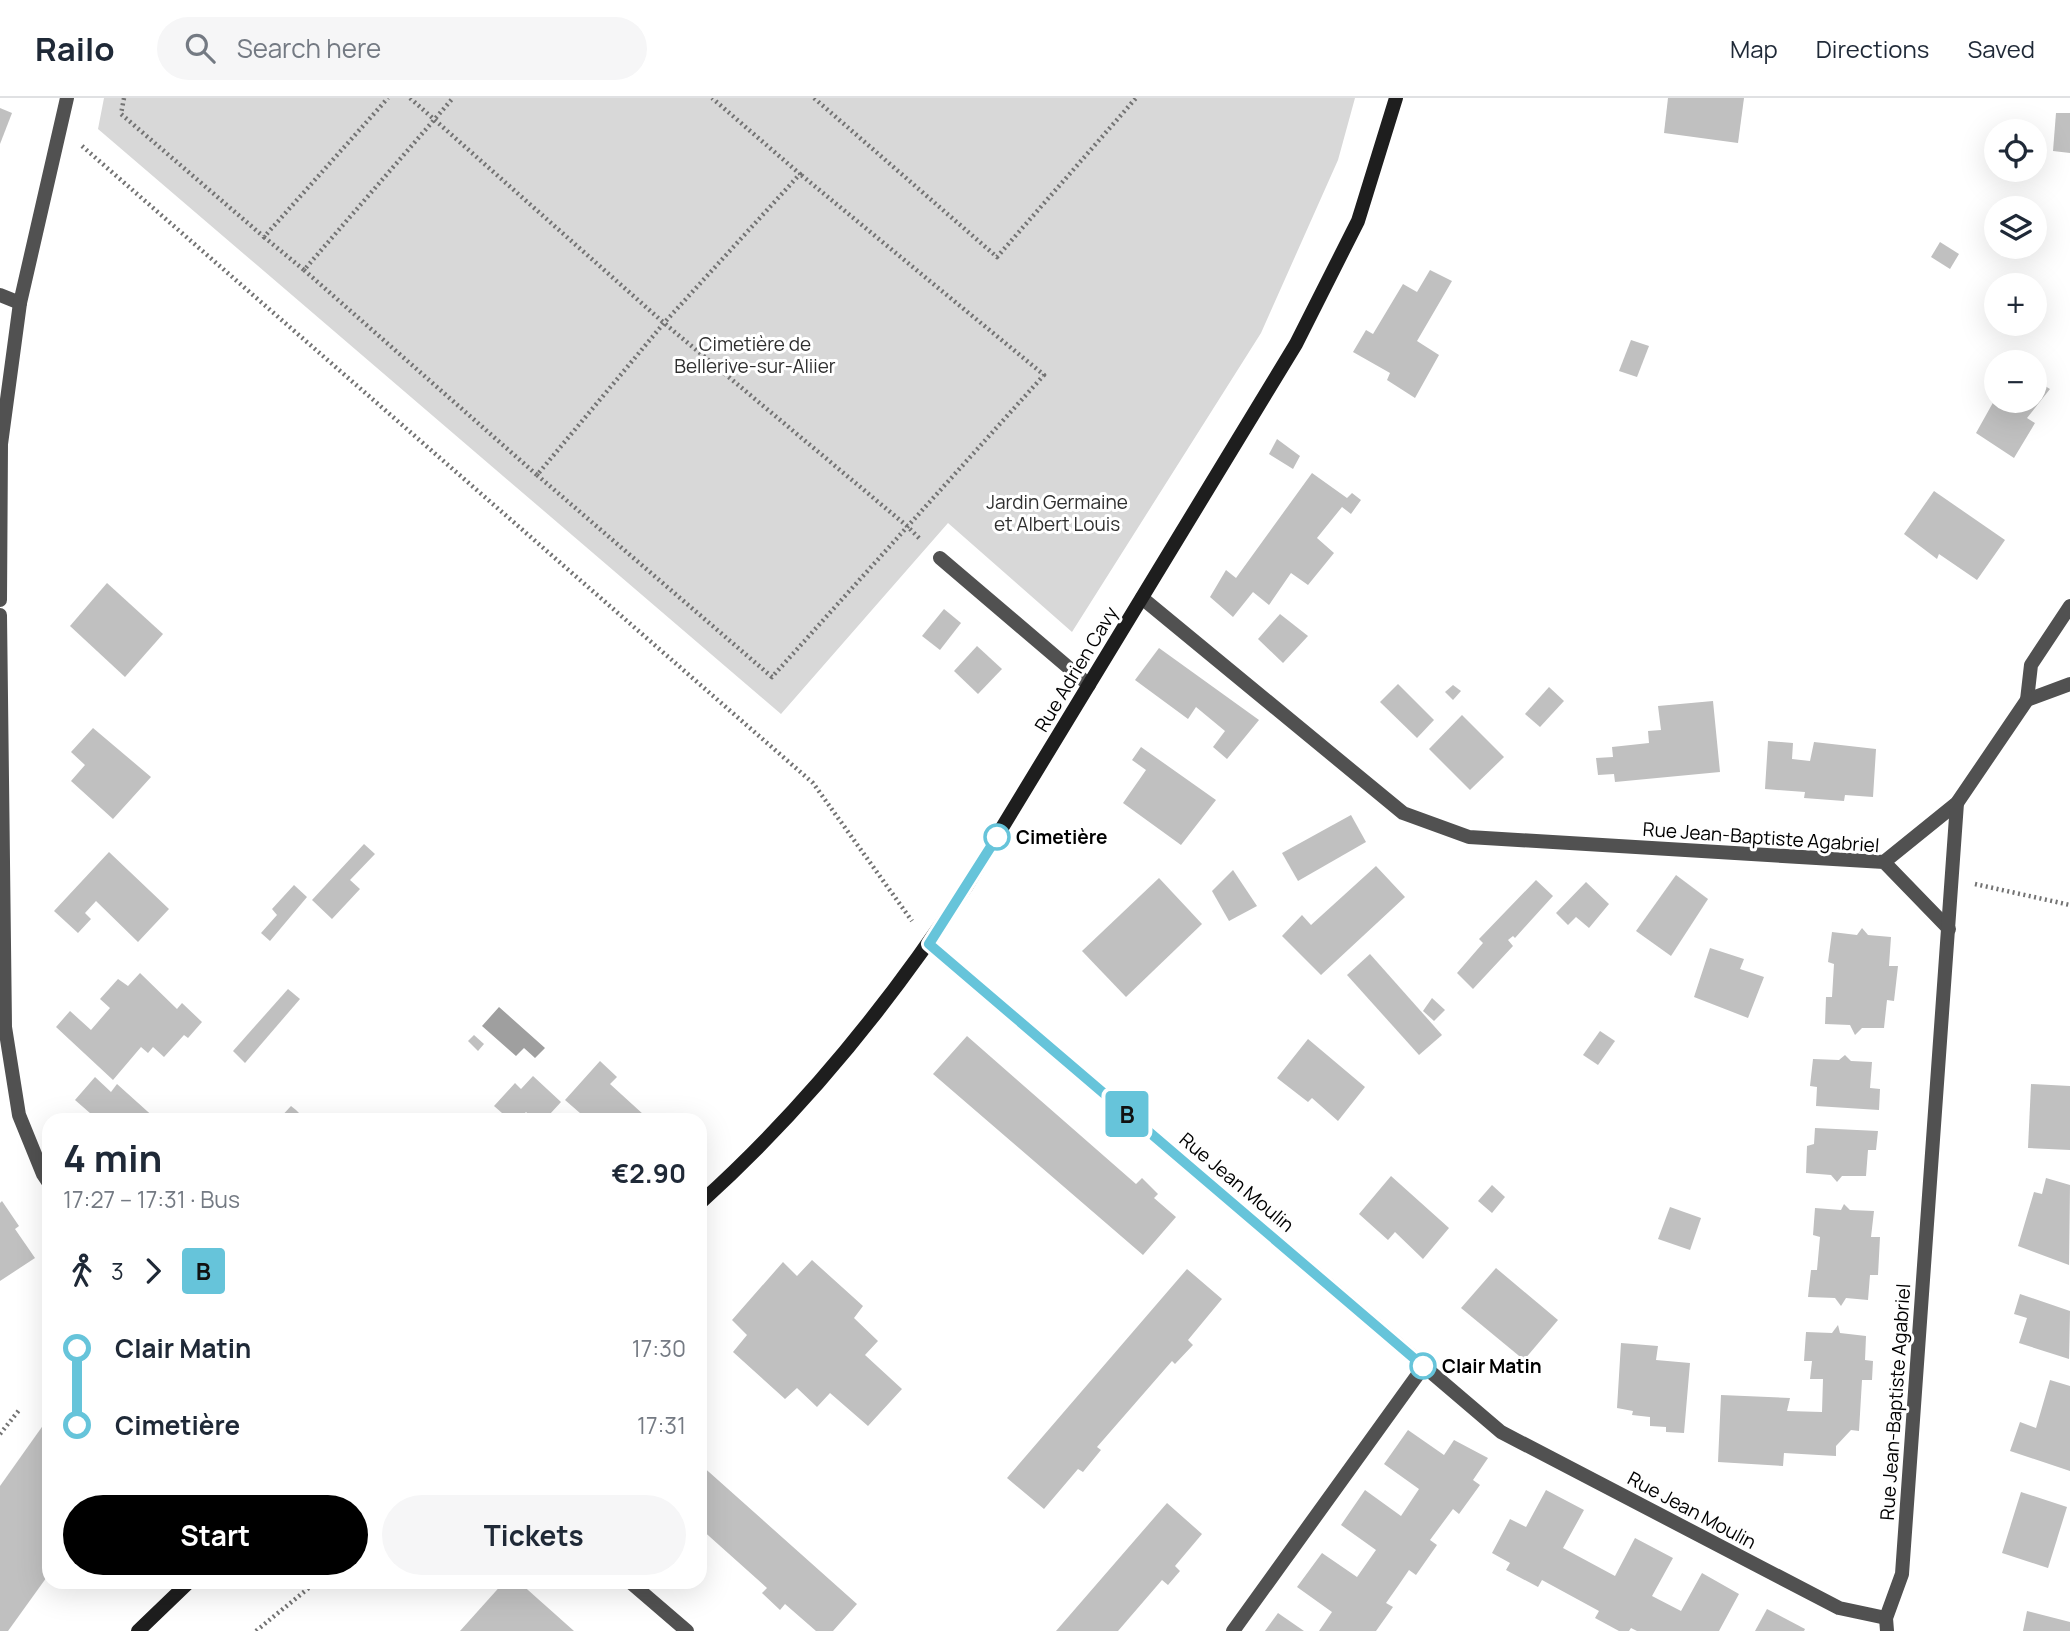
<!DOCTYPE html>
<meta charset="utf-8">
<style>
:root{--surface:#fff;--page:#f6f6f7;--text:#1f2937;--muted:#747a83;--line:#e0e1e3;--accent:#000}
body{margin:0;font-family:Manrope,sans-serif;background:var(--page);color:var(--text);height:100vh;display:flex;flex-direction:column;font-size:26px;white-space:nowrap}
*{box-sizing:border-box;margin:0}
p{font-size:23px;color:var(--muted)}
.icon{flex:none;width:38px;height:38px;fill:none;stroke:currentColor;stroke-width:2;stroke-linecap:round;stroke-linejoin:round}
.map{position:relative;flex:1;overflow:hidden}
.sheet{position:absolute;left:42px;top:1015px;width:665px;height:476px;display:flex;flex-direction:column;background:var(--surface);border-radius:21px;box-shadow:0 7px 28px #0002}
.sheet>*{flex:none}
.badge{padding:0 14px;border-radius:5px;font-size:24px;line-height:46px}
.buttons{position:absolute;left:1984px;top:21px;display:grid;gap:14px}
.buttons a{display:grid;place-items:center;width:63px;height:63px;border-radius:50%;background:var(--surface);box-shadow:0 7px 28px #0002;font-size:35px}
.map>.badge{position:absolute;translate:-50% -50%;box-shadow:0 0 0 4px #fff}
.legs{display:flex;align-items:center;gap:10px;height:77px;padding:0 21px;font-size:23px}
.legs p{margin-inline-start:auto}
.headline{display:flex;align-items:center;justify-content:space-between;height:119px;padding:0 21px}
h1{font-size:38px;font-weight:700;line-height:52px}
.button{display:flex;gap:14px;margin-top:auto;padding:14px 21px}
.button a{flex:1;height:80px;border-radius:42px;background:var(--accent);color:#fff;font-size:28px;font-weight:700;line-height:80px;text-align:center}
.button a+a{background:var(--page);color:var(--text)}
ul{padding:0 21px;list-style:none}
li{display:flex;align-items:center;gap:24px;height:77px;font-size:26px}
li i{display:grid;place-items:center;width:10px;height:100%;margin:0 9px;background:currentColor}
li i::after{content:'';width:18px;height:18px;margin:-9px;border:5px solid;border-radius:50%;background:var(--surface)}
li p{margin-inline-start:auto}
li:first-child i{background:linear-gradient(#0000 50%,currentColor 0)}
li:last-child i{background:linear-gradient(currentColor 50%,#0000 0)}
header{display:flex;align-items:center;gap:42px;box-sizing:border-box;height:98px;padding:0 35px;background:var(--surface);border-bottom:2px solid var(--line)}
header strong{font-size:33px}
nav{display:flex;gap:38px;margin-inline-start:auto;font-size:24px}
.search{width:490px;height:63px;background:var(--page);display:flex;align-items:center;gap:18px;box-sizing:border-box;padding:0 24px;border-radius:38px;color:var(--muted);font-size:26px}
.map>svg:first-child{display:block}
.green{fill:#d8d8d8}
.water{fill:#9f9f9f}
.building{fill:#c0c0c0}
.lines{fill:none;stroke-linecap:round;stroke-linejoin:round}
.path{stroke:#737373;stroke-width:4.5;stroke-dasharray:2 3.5;stroke-linecap:butt}
.lane{stroke:#515151;stroke-width:14}
.street{stroke:#515151;stroke-width:14}
.secondary{stroke:#1e1e1e;stroke-width:14}
.line-1-casing{stroke:#fff;stroke-width:16}
.line-1{stroke:#66c4da;stroke-width:10}
.stop-1-dot{fill:#fff;stroke:#66c4da;stroke-width:3.5}
.labels{text-anchor:middle;stroke-width:6;stroke-linejoin:round;paint-order:stroke}
.park-label{font-size:19px;fill:#2f2f2f;stroke:#fff}
.street-label{font-size:19px;fill:#000;stroke:#fff}
.stop-label{font-size:19px;font-weight:bold;fill:#000;stroke:#fff;text-anchor:start}
</style>
<header>
<strong>Railo</strong>
<div class="search"><svg class="icon" aria-label="search" viewBox="0 0 24 24"><circle cx="10" cy="10" r="6"/><path d="M15 15l6 6"/></svg>Search here</div>
<nav><a>Map</a><a>Directions</a><a>Saved</a></nav>
</header>
<div class="map">
<svg width="2070" height="1533" viewBox="0 0 2070 1533">
<rect width="100%" height="100%" fill="#fff"/>
<polygon class="green" points="104,0 1355,0 1338,62 1261,235 1072,534 948,425 781,616 98,31"/>
<polygon class="water" points="499,909 545,950 535,960 524,950 516,958 482,928"/>
<g class="building">
<polygon points="1668,0 1744,0 1738,45 1664,35"/>
<polygon points="0,10 12,15 0,46"/>
<polygon points="2056,15 2070,15 2070,55 2053,53"/>
<polygon points="1940,144 1959,156 1950,171 1931,159"/>
<polygon points="1430,172 1452,183 1417,243 1439,257 1415,300 1387,282 1390,275 1353,254 1366,232 1373,236 1403,186 1417,194"/>
<polygon points="1631,242 1649,248 1637,279 1619,273"/>
<polygon points="2035,282 2050,291 2027,320 2035,325 2014,360 1976,335 1995,301 1991,295 1997,286 1997,303 2035,303"/>
<polygon points="1277,341 1300,358 1293,371 1269,356"/>
<polygon points="1312,375 1347,400 1352,395 1361,402 1351,416 1342,409 1317,440 1334,455 1308,487 1291,475 1269,507 1253,494 1233,519 1210,499 1226,472 1236,480"/>
<polygon points="1934,393 2005,442 1977,482 1939,456 1937,461 1904,436"/>
<polygon points="107,485 163,536 125,579 70,528"/>
<polygon points="944,511 961,525 940,552 922,538"/>
<polygon points="1280,516 1308,538 1283,565 1258,541"/>
<polygon points="977,548 1002,571 978,596 954,573"/>
<polygon points="1159,550 1259,622 1227,661 1213,649 1225,633 1196,609 1188,621 1135,582"/>
<polygon points="1398,586 1434,622 1417,640 1380,604"/>
<polygon points="1453,587 1461,593 1453,602 1445,594"/>
<polygon points="1549,589 1564,603 1540,629 1525,616"/>
<polygon points="1713,603 1720,674 1615,684 1614,676 1598,677 1596,660 1613,659 1612,649 1649,645 1648,633 1661,632 1658,608"/>
<polygon points="1462,617 1504,659 1470,692 1429,651"/>
<polygon points="93,630 151,679 113,721 71,683 85,667 71,654"/>
<polygon points="1768,643 1793,645 1792,661 1810,663 1814,644 1876,651 1873,699 1845,697 1844,703 1804,700 1805,694 1765,691"/>
<polygon points="1141,649 1216,702 1181,747 1123,705 1146,672 1132,662"/>
<polygon points="1351,717 1366,744 1298,783 1282,755"/>
<polygon points="364,746 375,756 350,782 360,791 332,821 312,802"/>
<polygon points="109,754 169,811 138,844 96,803 85,815 91,821 78,835 54,813"/>
<polygon points="1376,768 1405,799 1321,877 1282,838 1302,817 1311,827"/>
<polygon points="1233,772 1257,808 1229,823 1212,793"/>
<polygon points="1676,777 1708,801 1671,858 1636,833"/>
<polygon points="1159,780 1202,826 1126,899 1082,853"/>
<polygon points="1536,782 1553,798 1515,840 1513,838 1508,842 1513,848 1473,891 1457,875 1483,845 1479,841"/>
<polygon points="1586,784 1609,806 1589,830 1576,819 1568,827 1556,815"/>
<polygon points="294,787 307,799 270,843 261,835 277,817 272,811"/>
<polygon points="1862,830 1868,837 1891,839 1889,868 1898,868 1894,903 1887,902 1884,930 1862,930 1855,937 1850,927 1825,926 1826,899 1832,899 1834,866 1828,864 1832,834 1857,837"/>
<polygon points="1710,850 1744,861 1740,871 1764,879 1748,920 1694,899"/>
<polygon points="1370,856 1442,937 1419,957 1347,877"/>
<polygon points="140,875 177,911 182,905 202,924 188,940 184,937 164,959 153,949 148,955 141,949 113,982 56,929 70,913 91,932 110,910 100,901 118,881 128,888"/>
<polygon points="288,891 300,901 245,965 233,953"/>
<polygon points="1432,900 1445,912 1434,923 1423,913"/>
<polygon points="1600,933 1615,943 1598,967 1583,957"/>
<polygon points="474,937 484,946 478,953 468,943"/>
<polygon points="967,938 1136,1086 1142,1080 1158,1096 1154,1100 1176,1119 1143,1157 933,976"/>
<polygon points="1308,941 1365,989 1338,1023 1312,1000 1308,1004 1277,980"/>
<polygon points="1845,957 1851,963 1872,964 1870,990 1880,991 1879,1012 1816,1008 1817,989 1810,988 1813,961 1839,962"/>
<polygon points="600,963 617,979 610,986 644,1017 640,1022 588,1022 565,1002"/>
<polygon points="533,978 561,1004 550,1016 556,1022 535,1022 526,1014 518,1022 510,1022 494,1008 515,985 521,991"/>
<polygon points="95,979 111,994 117,986 157,1022 98,1022 75,1002"/>
<polygon points="2031,986 2070,988 2070,1052 2028,1050"/>
<polygon points="291,1008 296,1012 306,1022 278,1022"/>
<polygon points="1815,1030 1878,1033 1876,1052 1868,1052 1866,1078 1842,1078 1837,1084 1831,1077 1806,1075 1807,1048 1814,1046"/>
<polygon points="1391,1078 1449,1130 1423,1161 1395,1134 1388,1142 1359,1116"/>
<polygon points="2046,1080 2070,1087 2069,1167 2018,1148 2034,1094 2042,1096"/>
<polygon points="1492,1087 1505,1099 1492,1115 1478,1103"/>
<polygon points="2,1103 19,1128 15,1131 35,1160 0,1183 0,1105"/>
<polygon points="1844,1106 1850,1112 1874,1113 1871,1139 1880,1139 1878,1177 1870,1177 1868,1202 1846,1200 1841,1208 1835,1200 1808,1199 1811,1172 1817,1172 1820,1139 1813,1137 1815,1110 1841,1112"/>
<polygon points="1670,1109 1701,1120 1690,1152 1658,1141"/>
<polygon points="812,1162 863,1208 854,1220 878,1243 865,1257 902,1291 868,1328 830,1295 817,1309 797,1290 785,1301 733,1254 747,1237 732,1222 783,1164 797,1178"/>
<polygon points="1496,1170 1558,1222 1524,1262 1461,1210"/>
<polygon points="1187,1171 1222,1201 1188,1242 1193,1247 1175,1266 1172,1263 1097,1349 1101,1352 1083,1374 1078,1371 1044,1411 1007,1380"/>
<polygon points="2020,1196 2070,1213 2069,1261 2019,1245 2027,1220 2014,1216"/>
<polygon points="1838,1227 1840,1235 1866,1238 1865,1262 1873,1263 1872,1282 1862,1282 1859,1333 1851,1332 1836,1348 1836,1358 1784,1355 1783,1368 1718,1364 1721,1297 1790,1300 1787,1313 1822,1314 1823,1281 1810,1281 1812,1263 1804,1263 1806,1234 1832,1235"/>
<polygon points="1621,1245 1658,1248 1656,1262 1690,1265 1684,1335 1666,1334 1666,1329 1650,1328 1650,1319 1632,1317 1633,1313 1617,1310"/>
<polygon points="2050,1282 2070,1288 2070,1373 2010,1353 2020,1324 2036,1330"/>
<polygon points="49,1319 49,1476 8,1533 0,1533 0,1388"/>
<polygon points="1408,1332 1444,1357 1454,1342 1488,1360 1473,1382 1480,1387 1459,1416 1453,1411 1430,1442 1437,1447 1416,1477 1409,1472 1398,1488 1386,1505 1393,1509 1376,1533 1319,1533 1332,1514 1297,1489 1322,1455 1357,1479 1376,1452 1341,1427 1365,1392 1401,1418 1419,1391 1384,1366"/>
<polygon points="700,1366 857,1506 833,1533 816,1533 785,1506 780,1512 762,1495 767,1490 700,1430"/>
<polygon points="1546,1392 1584,1412 1563,1450 1615,1478 1635,1440 1673,1460 1652,1498 1681,1513 1702,1475 1739,1496 1719,1533 1637,1533 1631,1530 1629,1533 1619,1533 1595,1520 1599,1513 1542,1482 1538,1489 1506,1472 1510,1465 1492,1455 1510,1421 1526,1429"/>
<polygon points="2021,1394 2067,1409 2048,1470 2002,1455"/>
<polygon points="1167,1405 1202,1436 1175,1468 1180,1473 1168,1487 1162,1482 1118,1533 1056,1533"/>
<polygon points="504,1484 519,1484 574,1533 460,1533"/>
<polygon points="1767,1511 1805,1531 1804,1533 1755,1533"/>
<polygon points="2027,1513 2070,1524 2070,1533 2023,1533"/>
<polygon points="1278,1515 1304,1533 1265,1533"/>
</g>
<g class="lines">
<g class="path">
<polyline points="124,0 121,16 264,139 388,0"/>
<polyline points="410,0 664,225 907,428 921,442"/>
<polyline points="814,0 997,159 1136,0"/>
<polyline points="82,48 813,685 912,823"/>
<polyline points="264,139 304,172 453,0"/>
<polyline points="304,172 537,377 664,225 800,76 712,0"/>
<polyline points="537,377 772,579 1044,277 800,76"/>
<polyline points="1975,786 2070,807"/>
<polyline points="0,1336 20,1311"/>
<polyline points="256,1533 316,1484"/>
</g>
<polyline class="lane" points="940,460 1089,587"/>
<g class="street">
<polyline points="0,197 20,205"/>
<polyline points="1142,500 1403,715 1469,739 1884,764 1949,831"/>
<polyline points="0,502 1,346 20,205 67,0"/>
<polyline points="0,517 5,929 19,1017 43,1076 49,1085"/>
<polyline points="2027,602 2031,567 2070,508"/>
<polyline points="1884,764 1957,705 2027,602 2070,586"/>
<polyline points="929,846 1501,1334 1839,1510 1886,1520"/>
<polyline points="630,1484 687,1533"/>
<polyline points="1233,1533 1424,1268"/>
<polyline points="1887,1533 1886,1520 1902,1476 1957,705"/>
</g>
<g class="secondary">
<path d="M700,1105C801,1014 892,902 966,789L1296,246L1358,123L1396,0"/>
<polyline points="138,1533 189,1484"/>
</g>
</g>
<g class="lines">
<defs>
<polyline id="line-1" points="997,739 929,846 1423,1268"/>
</defs>
<use href="#line-1" class="line-1-casing"/>
<use href="#line-1" class="line-1"/>
</g>
<g class="stop-1-dot">
<circle cx="997" cy="739" r="12"/>
<circle cx="1423" cy="1268" r="12"/>
</g>
<g class="labels">
<g class="park-label">
<text x="755" y="253">Cimetière de<tspan x="755" dy="22">Bellerive-sur-Aliier</tspan></text>
<text x="1057" y="411">Jardin Germaine<tspan x="1057" dy="22">et Albert Louis</tspan></text>
</g>
<g class="street-label">
<text transform="translate(1076 571) rotate(-59)" y="7">Rue Adrien Cavy</text>
<text transform="translate(1761 739) rotate(4)" y="7">Rue Jean-Baptiste Agabriel</text>
<text transform="translate(1237 1084) rotate(40)" y="7">Rue Jean Moulin</text>
<text transform="translate(1895 1304) rotate(-86)" y="7">Rue Jean-Baptiste Agabriel</text>
<text transform="translate(1692 1412) rotate(28)" y="7">Rue Jean Moulin</text>
</g>
<g class="stop-label">
<text x="1016" y="746">Cimetière</text>
<text x="1442" y="1275">Clair Matin</text>
</g>
</g>
</svg>
<div class="buttons">
<a><svg class="icon" aria-label="locate" viewBox="0 0 24 24"><circle cx="12" cy="12" r="6"/><path d="M12 2v4M12 18v4M2 12h4M18 12h4"/></svg></a>
<a><svg class="icon" aria-label="layers" viewBox="0 0 24 24"><path d="M12 4l9 5-9 5-9-5zM3 14l9 5 9-5"/></svg></a>
<a>+</a>
<a>−</a>
</div>
<b class="badge" style="left:1127px;top:1016px;background:#66c4da;color:#111">B</b>
<section class="sheet">
<div class="headline"><div><h1>4 min</h1><p>17:27 – 17:31 · Bus</p></div><b>€2.90</b></div>
<div class="legs"><svg class="icon" aria-label="walk" viewBox="0 0 24 24"><circle cx="13" cy="4" r="2"/><path d="M13 8l-2 6 4 7M11 14l-3 7M7 12l3-4h3l4 4"/></svg>3<svg class="icon" aria-label="forward" viewBox="0 0 24 24"><path d="M9 5l7 7-7 7"/></svg><b class="badge" style="background:#66c4da;color:#111">B</b></div>
<ul>
<li><i style="color:#66c4da"></i><b>Clair Matin</b><p>17:30</p></li>
<li><i style="color:#66c4da"></i><b>Cimetière</b><p>17:31</p></li>
</ul>
<div class="button"><a>Start</a><a>Tickets</a></div>
</section>
</div>
